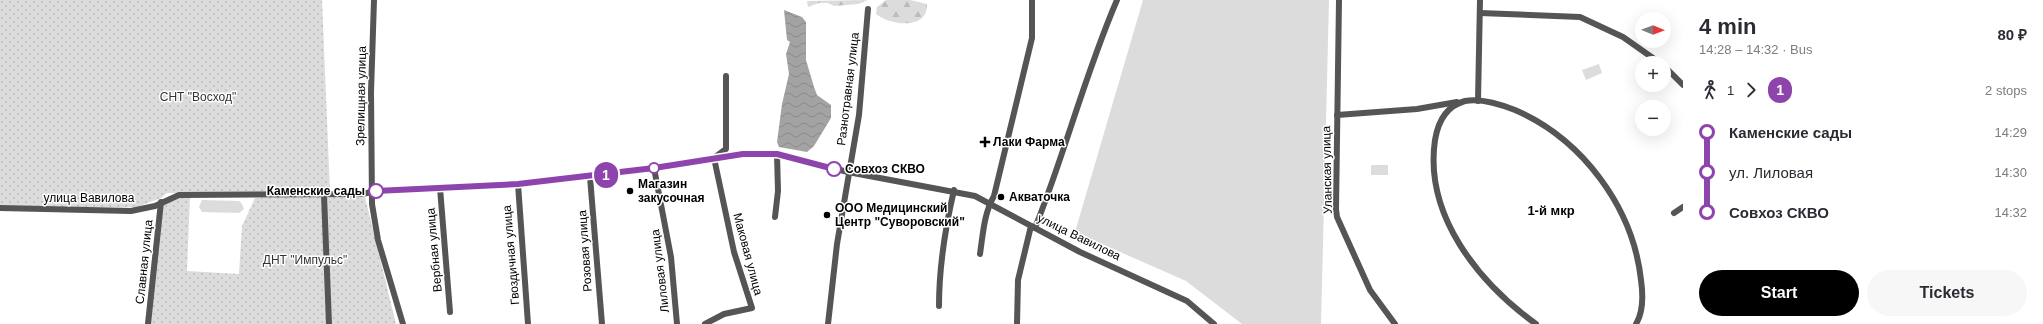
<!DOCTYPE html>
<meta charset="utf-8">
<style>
:root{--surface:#fff;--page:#f7f7f7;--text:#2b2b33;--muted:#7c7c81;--accent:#000}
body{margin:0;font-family:Arial,sans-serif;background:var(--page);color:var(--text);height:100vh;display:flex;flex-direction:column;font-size:15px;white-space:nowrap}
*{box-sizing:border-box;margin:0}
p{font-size:13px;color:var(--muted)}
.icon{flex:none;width:22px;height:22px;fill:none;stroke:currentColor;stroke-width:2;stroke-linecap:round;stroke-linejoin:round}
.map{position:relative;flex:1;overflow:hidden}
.side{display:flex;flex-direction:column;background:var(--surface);width:360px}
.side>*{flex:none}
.badge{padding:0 8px;border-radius:13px;font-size:14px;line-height:26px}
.needle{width:26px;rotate:91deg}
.controls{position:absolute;left:1635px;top:12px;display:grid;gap:8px}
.controls a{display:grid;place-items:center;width:36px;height:36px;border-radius:50%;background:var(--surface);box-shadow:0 4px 16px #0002;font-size:20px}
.map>.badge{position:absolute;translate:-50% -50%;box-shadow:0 0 0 2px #fff}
.legs{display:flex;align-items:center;gap:6px;height:44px;padding:0 16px;font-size:13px}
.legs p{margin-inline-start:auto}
.head{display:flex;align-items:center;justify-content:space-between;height:68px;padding:0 16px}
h1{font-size:22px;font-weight:800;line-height:30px}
.primary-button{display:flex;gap:8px;margin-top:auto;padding:8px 16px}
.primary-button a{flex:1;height:46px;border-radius:24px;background:var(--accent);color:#fff;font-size:16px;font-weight:800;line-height:46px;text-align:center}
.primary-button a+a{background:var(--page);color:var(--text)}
ul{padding:0 16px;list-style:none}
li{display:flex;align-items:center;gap:14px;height:40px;font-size:15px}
li i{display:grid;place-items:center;width:6px;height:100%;margin:0 5px;background:currentColor}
li i::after{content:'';width:10px;height:10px;margin:-5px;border:3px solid;border-radius:50%;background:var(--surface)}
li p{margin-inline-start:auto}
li:first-child i{background:linear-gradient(#0000 50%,currentColor 0)}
li:last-child i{background:linear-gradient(currentColor 50%,#0000 0)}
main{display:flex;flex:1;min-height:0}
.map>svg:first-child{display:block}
.green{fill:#dcdcdc}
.forest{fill:url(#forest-firs)}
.garden{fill:url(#garden-dots)}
.water{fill:url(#water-waves)}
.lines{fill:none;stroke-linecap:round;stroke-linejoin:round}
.minor{stroke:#555;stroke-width:6}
.line-1-casing{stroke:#fff;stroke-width:9}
.line-1{stroke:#8e44ad;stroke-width:6}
.poi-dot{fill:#000;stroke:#fff;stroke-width:1.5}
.stop-1-dot{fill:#fff;stroke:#8e44ad;stroke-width:2}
.labels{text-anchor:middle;stroke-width:3;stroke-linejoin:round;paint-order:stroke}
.street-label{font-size:12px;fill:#000;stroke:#fff}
.park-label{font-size:12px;fill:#333;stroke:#fff}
.poi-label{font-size:12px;font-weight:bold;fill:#000;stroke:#fff;text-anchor:start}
.stop-label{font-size:12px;font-weight:bold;fill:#000;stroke:#fff;text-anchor:start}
.neighbourhood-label{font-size:13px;font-weight:bold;fill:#000;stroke:#fff}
</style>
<main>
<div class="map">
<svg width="1683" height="324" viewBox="0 0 1683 324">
<defs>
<pattern id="forest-firs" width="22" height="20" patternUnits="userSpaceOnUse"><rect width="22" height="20" fill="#dcdcdc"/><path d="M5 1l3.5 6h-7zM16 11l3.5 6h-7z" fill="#bbb"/></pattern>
<pattern id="garden-dots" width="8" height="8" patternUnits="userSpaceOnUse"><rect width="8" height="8" fill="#dcdcdc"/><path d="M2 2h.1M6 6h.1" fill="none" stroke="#bbb" stroke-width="1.8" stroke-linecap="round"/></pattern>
<pattern id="water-waves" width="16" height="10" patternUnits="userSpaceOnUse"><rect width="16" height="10" fill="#a3a3a3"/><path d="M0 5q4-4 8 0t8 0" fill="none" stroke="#8b8b8b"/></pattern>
</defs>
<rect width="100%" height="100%" fill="#fff"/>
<g class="green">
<polygon points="1143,0 1329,0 1321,324 1242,324 1186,281 1075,232"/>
<polygon points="1599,64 1602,73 1586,80 1582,70"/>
<rect x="1371" y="165" width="17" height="10"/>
<polygon points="202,200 239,201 242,204 244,209 239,213 202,212 199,207"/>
</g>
<g class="forest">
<polygon points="868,0 858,4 834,6 828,3 819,3 808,7 807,1"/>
<path d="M886,0H910L927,4C928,30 891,26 876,14L877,7Z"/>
</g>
<g class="garden">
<polygon points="0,0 322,0 330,192 167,193 161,198 137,207 0,208"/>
<polygon points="324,195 365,197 396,324 145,324 158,204 169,196 190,197 187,271 239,274 242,226 255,198"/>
</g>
<polygon class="water" points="784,10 802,17 806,22 806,60 814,87 817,95 831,105 831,118 814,146 807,152 779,147 777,142 782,104 789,74 786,54 790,42 787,40"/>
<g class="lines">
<g class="minor">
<polyline points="374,0 371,92 372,204 378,240 403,324"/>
<polyline points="1339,0 1336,209 1337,217 1370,290 1395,324"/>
<polyline points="1480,13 1580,17 1623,37 1660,63"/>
<polyline points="1664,66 1683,85"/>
<polyline points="1478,101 1480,0"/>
<polyline points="1337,115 1417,109 1457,102"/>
<polyline points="654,168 671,257 677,324"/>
<polyline points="590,177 602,324"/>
<polyline points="518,184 528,324"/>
<polyline points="440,188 450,312"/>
<polyline points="324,195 329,324"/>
<polyline points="0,208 131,211 155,206 179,195 362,194 381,190 518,184 654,168 743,153 777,154 848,172 975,196 1080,252 1187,301 1214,324"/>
<polyline points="1674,213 1683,207"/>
<polyline points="775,217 778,191 777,154"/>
<path d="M1035,228C1065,153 1085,74 1117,0"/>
<path d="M980,254C983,234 984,213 994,196L1032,38V0"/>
<path d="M939,306C939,267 945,229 954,190"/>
<polyline points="148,324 161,202"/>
<polyline points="705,324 724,314 752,308 734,252 714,158 726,149 726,76"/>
<polyline points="828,324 837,244 859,115 868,9"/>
<polyline points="1017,324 1018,280 1031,226"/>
<path d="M1536,324C1478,282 1424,215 1435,140C1438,122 1446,106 1465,101C1480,98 1500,104 1515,110C1582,139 1633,207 1641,280C1643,294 1644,311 1636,324"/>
</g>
</g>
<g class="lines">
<defs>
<polyline id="line-1" points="376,191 518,184 654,168 743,154 777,154 834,169"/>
</defs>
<use href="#line-1" class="line-1-casing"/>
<use href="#line-1" class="line-1"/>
</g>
<g class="poi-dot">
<path d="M983 136h4v4h4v4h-4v4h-4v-4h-4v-4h4z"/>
<circle cx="630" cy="191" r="4"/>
<circle cx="1001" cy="197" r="4"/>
<circle cx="827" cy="215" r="4"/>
</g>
<g class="stop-1-dot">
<circle cx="654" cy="168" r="5"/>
<circle cx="834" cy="169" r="7"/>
<circle cx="376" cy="191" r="7"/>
</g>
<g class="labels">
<g class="street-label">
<text transform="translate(848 89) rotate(-83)" y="4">Разнотравная улица</text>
<text transform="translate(361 96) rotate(-89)" y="4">Зрелищная улица</text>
<text transform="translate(1327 170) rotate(-91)" y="4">Уланская улица</text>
<text x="89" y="202">улица Вавилова</text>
<text transform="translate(1079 237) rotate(26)" y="4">улица Вавилова</text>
<text transform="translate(434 250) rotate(-95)" y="4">Вербная улица</text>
<text transform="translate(585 251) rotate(-94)" y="4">Розовая улица</text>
<text transform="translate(748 254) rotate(75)" y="4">Маковая улица</text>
<text transform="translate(511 255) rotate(-95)" y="4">Гвоздичная улица</text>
<text transform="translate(144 262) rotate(-84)" y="4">Славная улица</text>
<text transform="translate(660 271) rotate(-97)" y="4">Лиловая улица</text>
</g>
<g class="park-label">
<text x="198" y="101">СНТ "Восход"</text>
<text x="305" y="264">ДНТ "Импульс"</text>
</g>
<g class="poi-label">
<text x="993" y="146">Лаки Фарма</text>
<text x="638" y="188">Магазин<tspan x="638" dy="14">закусочная</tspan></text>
<text x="1009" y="201">Акваточка</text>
<text x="835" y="212">ООО Медицинский<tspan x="835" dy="14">Центр "Суворовский"</tspan></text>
</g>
<g class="stop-label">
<text x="845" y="173">Совхоз СКВО</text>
<text x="365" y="195" text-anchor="end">Каменские сады</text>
</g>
<g class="neighbourhood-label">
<text x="1551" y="215">1-й мкр</text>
</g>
</g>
</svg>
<div class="controls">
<a><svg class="needle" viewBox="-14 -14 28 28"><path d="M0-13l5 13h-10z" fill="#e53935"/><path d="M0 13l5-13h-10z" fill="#7c7c81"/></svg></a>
<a>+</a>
<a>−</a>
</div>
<b class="badge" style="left:606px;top:175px;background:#8e44ad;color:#fff">1</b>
</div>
<section class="side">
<div class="head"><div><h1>4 min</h1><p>14:28 – 14:32 · Bus</p></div><b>80 ₽</b></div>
<div class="legs"><svg class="icon" aria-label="walk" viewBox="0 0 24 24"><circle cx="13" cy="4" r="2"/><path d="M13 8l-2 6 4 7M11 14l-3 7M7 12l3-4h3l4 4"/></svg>1<svg class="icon" aria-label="forward" viewBox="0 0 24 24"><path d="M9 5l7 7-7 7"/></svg><b class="badge" style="background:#8e44ad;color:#fff">1</b><p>2 stops</p></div>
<ul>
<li><i style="color:#8e44ad"></i><b>Каменские сады</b><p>14:29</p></li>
<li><i style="color:#8e44ad"></i><span>ул. Лиловая</span><p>14:30</p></li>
<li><i style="color:#8e44ad"></i><b>Совхоз СКВО</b><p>14:32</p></li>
</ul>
<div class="primary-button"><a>Start</a><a>Tickets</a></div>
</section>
</main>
